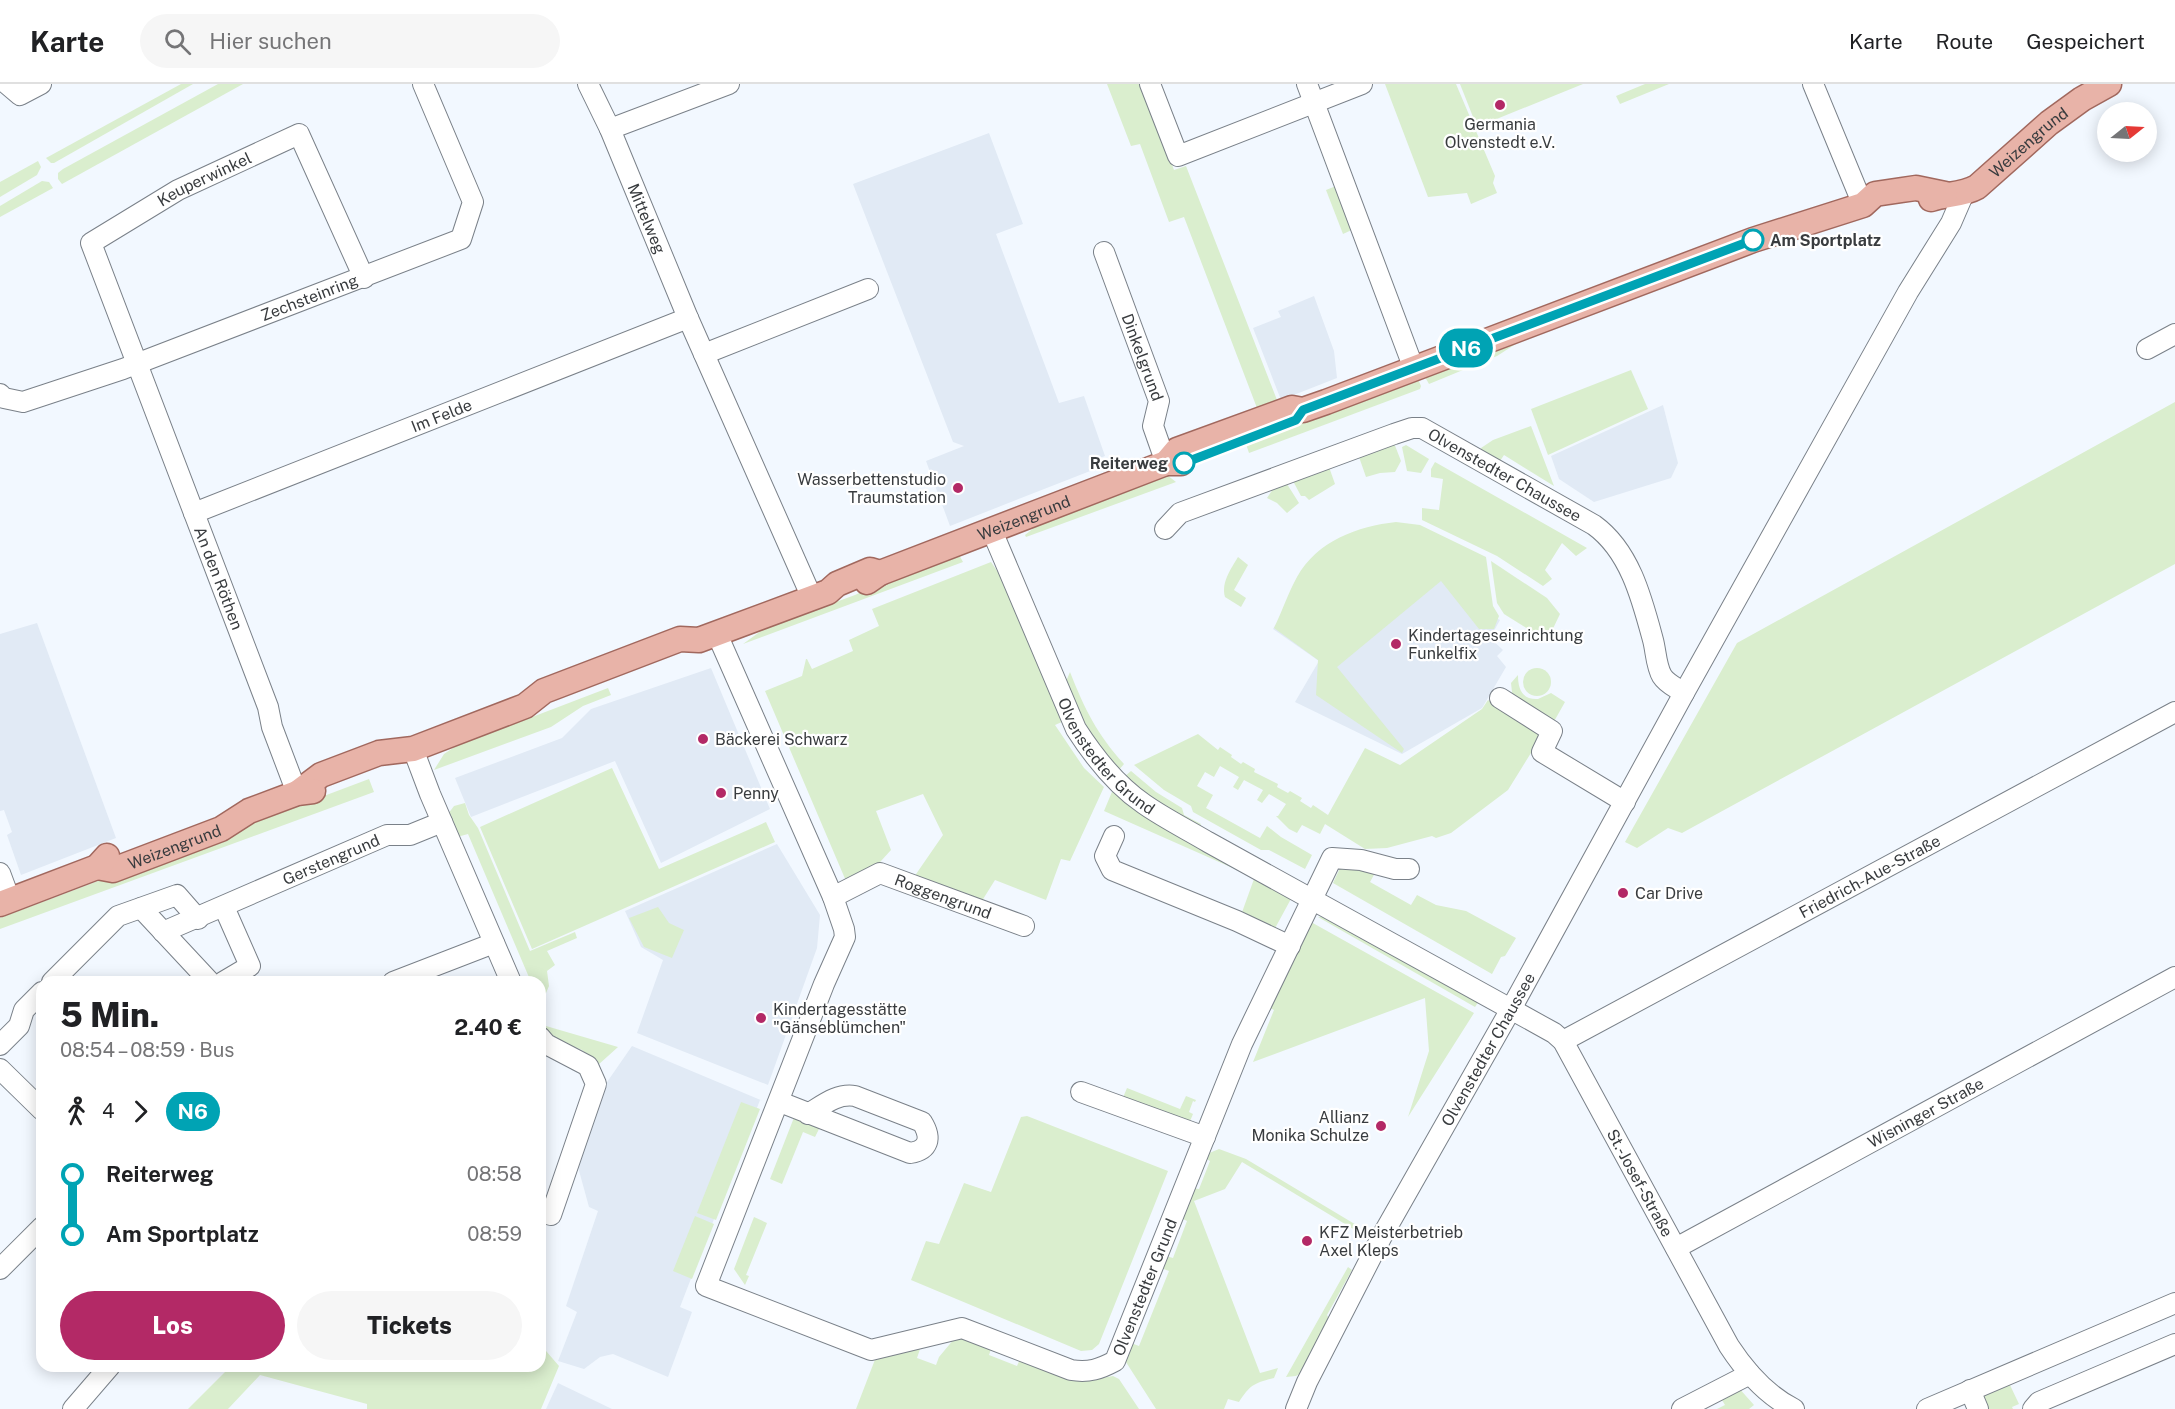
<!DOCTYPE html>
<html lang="de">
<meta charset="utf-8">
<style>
:root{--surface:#fff;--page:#f6f6f6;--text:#202124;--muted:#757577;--line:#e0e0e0;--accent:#b32966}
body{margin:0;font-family:"Public Sans",sans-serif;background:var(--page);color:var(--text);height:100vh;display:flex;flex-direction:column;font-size:22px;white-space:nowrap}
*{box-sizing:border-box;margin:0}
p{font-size:20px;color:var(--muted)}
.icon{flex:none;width:33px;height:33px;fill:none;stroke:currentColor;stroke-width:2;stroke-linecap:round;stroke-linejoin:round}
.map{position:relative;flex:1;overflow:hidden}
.side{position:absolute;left:36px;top:892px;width:510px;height:396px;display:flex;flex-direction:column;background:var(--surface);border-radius:18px;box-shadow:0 3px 15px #0003}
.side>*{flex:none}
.badge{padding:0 12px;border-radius:20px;font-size:21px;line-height:39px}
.needle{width:39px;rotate:72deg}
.buttons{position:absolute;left:2097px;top:18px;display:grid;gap:12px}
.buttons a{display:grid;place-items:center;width:60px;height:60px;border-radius:50%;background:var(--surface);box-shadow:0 3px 15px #0003;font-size:30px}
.map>.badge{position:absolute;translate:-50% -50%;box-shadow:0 0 0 3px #fff}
.legs{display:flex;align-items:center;gap:9px;height:66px;padding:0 24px;font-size:20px}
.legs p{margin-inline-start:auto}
.headline{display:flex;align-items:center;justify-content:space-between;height:102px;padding:0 24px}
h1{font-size:33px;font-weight:800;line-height:45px}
.cta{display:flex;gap:12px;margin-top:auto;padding:12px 24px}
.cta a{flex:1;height:69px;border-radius:36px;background:var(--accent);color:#fff;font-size:24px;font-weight:800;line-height:69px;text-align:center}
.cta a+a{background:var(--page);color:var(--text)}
ul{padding:0 24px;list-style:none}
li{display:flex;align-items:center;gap:21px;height:60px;font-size:22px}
li i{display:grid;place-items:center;width:9px;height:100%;margin:0 8px;background:currentColor}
li i::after{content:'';width:15px;height:15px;margin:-8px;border:4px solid;border-radius:50%;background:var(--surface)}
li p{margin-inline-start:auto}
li:first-child i{background:linear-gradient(#0000 50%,currentColor 0)}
li:last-child i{background:linear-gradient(currentColor 50%,#0000 0)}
header{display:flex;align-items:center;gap:36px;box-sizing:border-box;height:84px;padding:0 30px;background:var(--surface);border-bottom:2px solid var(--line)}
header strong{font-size:28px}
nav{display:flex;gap:33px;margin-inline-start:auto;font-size:21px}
.search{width:420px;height:54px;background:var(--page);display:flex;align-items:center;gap:15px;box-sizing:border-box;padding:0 21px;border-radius:33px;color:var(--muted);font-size:22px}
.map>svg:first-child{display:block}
.built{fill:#e1eaf5}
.green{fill:#daeece}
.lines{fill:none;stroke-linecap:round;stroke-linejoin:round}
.minor-casing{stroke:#7a8189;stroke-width:22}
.major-casing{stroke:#a1685e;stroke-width:27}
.minor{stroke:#fff;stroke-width:20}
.major{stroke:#e8b3a8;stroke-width:24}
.line-1-casing{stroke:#fff;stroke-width:14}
.line-1{stroke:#00a3b4;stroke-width:9}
.poi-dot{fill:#b32966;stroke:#fff;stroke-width:2}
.stop-1-dot{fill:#fff;stroke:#00a3b4;stroke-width:3}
.labels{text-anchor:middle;stroke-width:4.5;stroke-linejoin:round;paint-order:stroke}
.poi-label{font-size:16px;fill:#393c3f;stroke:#fff;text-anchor:start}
.street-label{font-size:16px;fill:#393c3f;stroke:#fff}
.stop-label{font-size:16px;font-weight:bold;fill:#393c3f;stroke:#fff;text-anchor:start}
</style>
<header>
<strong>Karte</strong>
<div class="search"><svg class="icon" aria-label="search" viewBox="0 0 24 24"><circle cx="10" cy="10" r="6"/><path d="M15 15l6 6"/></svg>Hier suchen</div>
<nav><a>Karte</a><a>Route</a><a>Gespeichert</a></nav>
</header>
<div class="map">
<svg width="2175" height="1325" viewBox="0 0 2175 1325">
<rect width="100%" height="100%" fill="#f2f8ff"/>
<g class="built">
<polygon points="989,49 1023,140 996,150 1059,319 1084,312 1105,372 1100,374 1103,382 950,442 926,377 964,362 953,358 853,100"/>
<polygon points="1314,212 1334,267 1337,294 1281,316 1253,244 1281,233 1278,227"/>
<polygon points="1663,321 1678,379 1671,394 1594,418 1559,395 1551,372"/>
<polygon points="1396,443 1466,519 1500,536 1490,554 1503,566 1497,572 1506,583 1482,624 1402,670 1295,618 1319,577 1273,545 1310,486"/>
<polygon points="37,539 116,754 21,791 7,751 12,748 4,726 0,727 0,550"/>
<polygon points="711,584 770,725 661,779 615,677 471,733 455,694 562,654 591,625"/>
<polygon points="777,760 820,831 817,864 768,1001 637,949 663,876 641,863 625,827"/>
<polygon points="632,962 763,1017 760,1016 680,1223 692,1228 668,1293 613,1270 600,1273 584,1285 558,1277 577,1228 566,1222 598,1127 589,1123 578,1083 605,1001"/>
<polygon points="558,1299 612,1325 546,1325"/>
</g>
<g class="green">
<polygon points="181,0 193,0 54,79 51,79 46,74"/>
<polygon points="218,0 243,0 62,100 58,95 58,89 63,85"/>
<polygon points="1107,0 1142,0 1174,86 1186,82 1277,316 1257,324 1184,133 1169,138 1140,60 1131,62"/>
<polygon points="1385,0 1456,0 1495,92 1493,99 1497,109 1471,120 1467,109 1428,113"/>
<polygon points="1460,0 1583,0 1477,43"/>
<polygon points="1645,0 1669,0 1620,20 1616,12"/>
<polygon points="38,77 41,83 37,91 0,113 0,98"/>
<polygon points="42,97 49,98 53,104 0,133 0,122"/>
<polygon points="1336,102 1356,144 1343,150 1326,106"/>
<polygon points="1525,254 1497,272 1429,300 1425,293"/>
<polygon points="1631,286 1648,325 1548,371 1531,325"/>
<polygon points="1418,295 1421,302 1420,305 1249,369 1246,360"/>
<polygon points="2175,318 2175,480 1682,749 1668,744 1637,764 1625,758 1737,559"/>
<polygon points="1531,342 1554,402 1504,371 1498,380 1483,371 1481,364 1493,356"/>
<polygon points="1394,359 1401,377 1395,388 1380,389 1366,393 1359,373"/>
<polygon points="1406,361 1429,375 1421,389 1407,387 1402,363"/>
<polygon points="1435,378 1587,464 1576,472 1562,459 1545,486 1552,495 1543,502 1497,472 1422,436 1422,424 1439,426 1443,395 1431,393 1431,385"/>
<polygon points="1329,383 1335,400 1309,416 1305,412 1301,412 1293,397"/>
<polygon points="1167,391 1176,398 1026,453 1025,451 1040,439"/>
<polygon points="1287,400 1299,419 1287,429 1277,419 1267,414 1273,405"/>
<path d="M1396,438L1420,441L1486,473L1493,522L1499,532L1494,545H1479L1441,497L1337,583L1404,665L1402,669L1316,611L1318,576L1274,544C1282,528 1288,509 1297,493C1317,457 1358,442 1396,438Z"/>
<polygon points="958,469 963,478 743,560 765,544 855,511 899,490"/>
<path d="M1238,473L1248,481L1234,506L1246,514L1241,523L1225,513C1221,498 1231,485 1238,473Z"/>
<polygon points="1491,477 1547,514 1560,530 1547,557 1504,530 1497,519"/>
<polygon points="991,478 1002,494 1064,637 1055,641 1084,684 1104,703 1070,777 1061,775 1046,816 995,796 980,820 914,793 943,751 923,710 876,727 891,766 871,788 846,797 765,607 802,592 806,575 807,575 812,585 853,567 849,556 879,542 872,525"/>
<circle cx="1537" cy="598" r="14"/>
<path d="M1070,588C1085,626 1097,650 1124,680L1118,687L1086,647L1064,602Z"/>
<path d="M1518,591C1518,605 1522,616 1538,615L1551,609L1565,618L1552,641L1513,617L1511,599Z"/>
<polygon points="608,604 611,611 583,622 551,643 434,686 444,670 456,662"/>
<polygon points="1488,616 1537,644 1539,656 1508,706 1451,749 1436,754 1432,752 1387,764 1365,765 1325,740 1320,750 1302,741 1297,749 1289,745 1276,732 1278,732 1286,720 1269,710 1262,719 1257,716 1263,706 1244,696 1238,706 1233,703 1239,693 1220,682 1214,693 1205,688 1197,702 1213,711 1206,724 1260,754 1267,742 1281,753 1312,771 1305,785 1269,766 1261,766 1193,728 1191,722 1164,706 1134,681 1198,650 1218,666 1220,663 1232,671 1231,673 1241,680 1243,678 1255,685 1254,688 1278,700 1277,703 1288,709 1290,707 1302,714 1300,717 1311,724 1313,721 1328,731 1365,664 1400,681 1482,625"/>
<polygon points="612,684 659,785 766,738 775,758 532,865 480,743"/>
<polygon points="1131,687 1156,708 1182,724 1184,731 1201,740 1199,744 1140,707 1124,693"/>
<polygon points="369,695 374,708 0,845 0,834"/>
<polygon points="1114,703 1292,813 1273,848 1241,831 1254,795 1253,793 1104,727"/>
<polygon points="465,719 469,731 478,744 530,867 575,848 577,854 547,867 555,881 547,887 549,902 540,923 540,898 531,898 468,750 457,753 448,730 454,722"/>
<polygon points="1355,779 1375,789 1370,798 1411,821 1417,811 1436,821 1466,827 1516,854 1505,872 1501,873 1492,890 1333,799 1340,784"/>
<polygon points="658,823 669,839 684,846 672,874 644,863 629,834"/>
<polygon points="1326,832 1479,917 1475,923 1318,833"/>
<polygon points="1311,838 1474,929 1408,1033 1429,967 1425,914 1253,978 1274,926 1268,923"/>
<polygon points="540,932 546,942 618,963 598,981 582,966 557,956 540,945"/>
<polygon points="1127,1004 1180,1025 1186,1012 1196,1016 1195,1018 1193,1017 1189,1028 1193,1030 1188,1042 1122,1016"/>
<polygon points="741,1018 760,1025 716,1136 697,1129"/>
<polygon points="795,1031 821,1041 815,1053 803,1048 782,1100 770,1095"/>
<polygon points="1027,1032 1168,1087 1099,1260 1092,1266 1081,1267 911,1196 926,1157 939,1160 964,1099 991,1108 1021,1033"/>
<path d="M1219,1065L1246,1075L1358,1142L1355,1146L1242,1078L1225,1105L1194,1117L1260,1289L1278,1284L1274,1294C1254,1299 1250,1301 1239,1318L1228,1315L1224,1325H1156L1124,1275L1131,1259L1139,1262L1169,1187L1161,1184L1166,1172L1173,1174L1187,1137L1181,1134L1193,1104L1199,1105L1210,1077L1205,1074L1207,1070Z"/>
<polygon points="695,1132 714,1140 692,1195 673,1187"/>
<polygon points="754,1133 767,1139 746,1191 749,1192 745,1201 734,1185"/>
<polygon points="1348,1183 1352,1186 1327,1231 1330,1237 1304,1287 1296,1292 1286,1293"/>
<polygon points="954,1255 974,1255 992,1262 989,1271 1017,1282 1021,1273 1071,1293 1085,1297 1113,1292 1119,1295 1139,1325 856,1325 876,1273 920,1265 917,1274 936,1281 939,1273"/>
<polygon points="540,1260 559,1282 541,1325 367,1325 367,1320 260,1291 228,1325 188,1325 230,1283 540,1282"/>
<polygon points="2009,1299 2019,1320 2012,1323 2013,1325 1986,1325 1982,1317 1986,1308"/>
<polygon points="1737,1302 1754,1321 1749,1325 1717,1325 1725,1321 1719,1311"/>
</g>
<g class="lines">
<defs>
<g id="minor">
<polyline points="7,0 20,11 41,0"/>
<path id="s1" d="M588,0L610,45L688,234L812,514"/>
<polyline points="1150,0 1178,72 1362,0"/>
<polyline points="1307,0 1414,285"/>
<polyline points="1813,0 1863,121"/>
<polyline points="610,45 729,0"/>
<path id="s2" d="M1104,168L1159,317L1153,342L1166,379"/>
<polyline points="2147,265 2175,250"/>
<polyline points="704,270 868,205"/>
<path id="s3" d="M0,310L4,314L23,318L123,285L461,155L473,118L423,0"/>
<path id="s4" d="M194,429L688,234"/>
<path id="s5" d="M1165,445L1180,429L1394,350L1412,344H1422L1594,441C1630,467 1642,515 1653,556C1656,567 1656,582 1662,592C1667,600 1677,604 1684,609"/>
<path id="s6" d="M992,447L1076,645C1094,673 1116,701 1144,720C1164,734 1186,745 1208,758L1554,949L1563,957L1729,1262C1746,1288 1766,1311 1794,1325"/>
<path id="s7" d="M717,550L833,813L844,845L845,853L824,900L706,1202L871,1266L962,1244L1071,1286C1089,1289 1100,1285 1115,1277L1242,960L1332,774L1361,776L1395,785H1409"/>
<polyline points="1500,614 1552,647 1542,668 1625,718"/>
<polyline points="413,665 430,710 511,898"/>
<path id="s8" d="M297,709L272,643L268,623L91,159L178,106L299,50L364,194"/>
<polyline points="1114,752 1105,772 1112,786 1237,837 1290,862"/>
<polyline points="0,789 10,816"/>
<path id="s9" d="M833,813L880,789L1024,842"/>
<polyline points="141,824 210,898"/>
<path id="s10" d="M163,848L387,751H410L442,738"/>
<polyline points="52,898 118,832 177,811 198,835"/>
<polyline points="223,898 250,882 224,823"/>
<polyline points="393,898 494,859"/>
<polyline points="540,953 546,960 588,982 596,1000 551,1131 540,1128"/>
<path id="s11" d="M1563,957L2175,628"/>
<polyline points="0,961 19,942 24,926 42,908"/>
<polyline points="0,985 42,1026"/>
<polyline points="1081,1008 1205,1053"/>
<path d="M780,1018L910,1069C929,1066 932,1054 922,1038L855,1012C837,1009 823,1021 808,1030"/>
<path id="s12" d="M1676,1164L2175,893"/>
<polyline points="0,1185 42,1143"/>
<polyline points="1970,1306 1978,1325"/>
<polyline points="73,1325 110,1282"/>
<path id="s13" d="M1296,1325L1307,1298L1382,1152L1511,925L1684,609L1908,208L1951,139L1964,109"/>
<polyline points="1682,1325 1750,1290"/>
<polyline points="1927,1325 2175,1219"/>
<polyline points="2033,1325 2039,1318 2175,1260"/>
</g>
<g id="major">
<path id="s14" d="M1931,115C1946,110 1963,111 1977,103L2049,39L2082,15L2109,0"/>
<polyline points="1166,379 1177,366 1292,324 1303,326 1326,318 1753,156 1863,121 1875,110 1902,106 1916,104 1945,110"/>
<path id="s15" d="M867,498L880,489L1166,379H1181"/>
<polyline points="297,709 321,691 379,669 413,665 525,622 544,607 680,555 699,556 828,508 837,500 870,486 880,489"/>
<path id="s16" d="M97,783L113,786L221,745L249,727L297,709L313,707"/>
<polyline points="0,820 97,783 107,772"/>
</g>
</defs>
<use href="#minor" class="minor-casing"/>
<use href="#major" class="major-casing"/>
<use href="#minor" class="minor"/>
<use href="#major" class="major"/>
</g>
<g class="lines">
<defs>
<polyline id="line-1" points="1184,379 1296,336 1303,326 1753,156"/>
</defs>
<use href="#line-1" class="line-1-casing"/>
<use href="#line-1" class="line-1"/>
</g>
<g class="poi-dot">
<circle cx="1500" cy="21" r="6"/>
<circle cx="958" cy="404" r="6"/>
<circle cx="1396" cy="560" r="6"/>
<circle cx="703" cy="655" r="6"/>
<circle cx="721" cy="709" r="6"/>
<circle cx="1623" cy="809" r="6"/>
<circle cx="761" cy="934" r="6"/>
<circle cx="1381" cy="1042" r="6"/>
<circle cx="1307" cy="1157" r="6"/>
</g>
<g class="stop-1-dot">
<circle cx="1753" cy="156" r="10"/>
<circle cx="1184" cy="379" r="10"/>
</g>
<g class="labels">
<g class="poi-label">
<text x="1500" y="46" text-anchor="middle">Germania<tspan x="1500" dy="18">Olvenstedt e.V.</tspan></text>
<text x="946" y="401" text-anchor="end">Wasserbettenstudio<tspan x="946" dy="18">Traumstation</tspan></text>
<text x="1408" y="557">Kindertageseinrichtung<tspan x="1408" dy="18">Funkelfix</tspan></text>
<text x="715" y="661">Bäckerei Schwarz</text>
<text x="733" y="715">Penny</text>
<text x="1635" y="815">Car Drive</text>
<text x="773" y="931">Kindertagesstätte<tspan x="773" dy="18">"Gänseblümchen"</tspan></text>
<text x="1369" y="1039" text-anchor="end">Allianz<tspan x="1369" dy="18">Monika Schulze</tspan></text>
<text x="1319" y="1154">KFZ Meisterbetrieb<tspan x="1319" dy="18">Axel Kleps</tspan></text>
</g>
<g class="street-label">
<text dy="6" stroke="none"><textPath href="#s14" startOffset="116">Weizengrund</textPath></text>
<text dy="6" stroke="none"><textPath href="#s8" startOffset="718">Keuperwinkel</textPath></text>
<text dy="6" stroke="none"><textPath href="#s1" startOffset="147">Mittelweg</textPath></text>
<text dy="6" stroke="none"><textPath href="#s3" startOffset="330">Zechsteinring</textPath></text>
<text dy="6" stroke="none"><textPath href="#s2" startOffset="112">Dinkelgrund</textPath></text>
<text dy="6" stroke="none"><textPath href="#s4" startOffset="266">Im Felde</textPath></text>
<text dy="6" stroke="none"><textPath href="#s5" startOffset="374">Olvenstedter Chaussee</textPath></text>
<text dy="6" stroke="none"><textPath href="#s15" startOffset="170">Weizengrund</textPath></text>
<text transform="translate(219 494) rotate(69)" y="6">An den Röthen</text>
<text dy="6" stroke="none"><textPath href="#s6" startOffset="255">Olvenstedter Grund</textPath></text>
<text dy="6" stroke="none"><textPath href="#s16" startOffset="82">Weizengrund</textPath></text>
<text dy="6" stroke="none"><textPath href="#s10" startOffset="183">Gerstengrund</textPath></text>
<text dy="6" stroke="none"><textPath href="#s11" startOffset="348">Friedrich-Aue-Straße</textPath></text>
<text dy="6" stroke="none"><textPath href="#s9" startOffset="120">Roggengrund</textPath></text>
<text dy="6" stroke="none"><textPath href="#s13" startOffset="408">Olvenstedter Chaussee</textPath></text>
<text dy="6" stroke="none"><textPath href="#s12" startOffset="284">Wisninger Straße</textPath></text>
<text dy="6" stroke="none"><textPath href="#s6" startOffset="960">St.-Josef-Straße</textPath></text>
<text dy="6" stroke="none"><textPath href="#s7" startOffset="1218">Olvenstedter Grund</textPath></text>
</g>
<g class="stop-label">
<text x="1770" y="162">Am Sportplatz</text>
<text x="1168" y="385" text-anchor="end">Reiterweg</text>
</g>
</g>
</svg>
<div class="buttons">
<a><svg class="needle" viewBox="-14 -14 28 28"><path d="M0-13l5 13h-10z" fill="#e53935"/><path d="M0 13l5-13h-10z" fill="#757577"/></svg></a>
</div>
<b class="badge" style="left:1466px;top:264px;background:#00a3b4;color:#fff">N6</b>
<section class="side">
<div class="headline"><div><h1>5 Min.</h1><p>08:54 – 08:59 · Bus</p></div><b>2.40 €</b></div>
<div class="legs"><svg class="icon" aria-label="walk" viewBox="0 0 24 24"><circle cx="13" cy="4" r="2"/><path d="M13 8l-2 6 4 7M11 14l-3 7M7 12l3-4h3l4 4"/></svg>4<svg class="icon" aria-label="forward" viewBox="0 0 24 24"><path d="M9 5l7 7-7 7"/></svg><b class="badge" style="background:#00a3b4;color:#fff">N6</b></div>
<ul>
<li><i style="color:#00a3b4"></i><b>Reiterweg</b><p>08:58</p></li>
<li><i style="color:#00a3b4"></i><b>Am Sportplatz</b><p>08:59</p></li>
</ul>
<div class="cta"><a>Los</a><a>Tickets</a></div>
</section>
</div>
